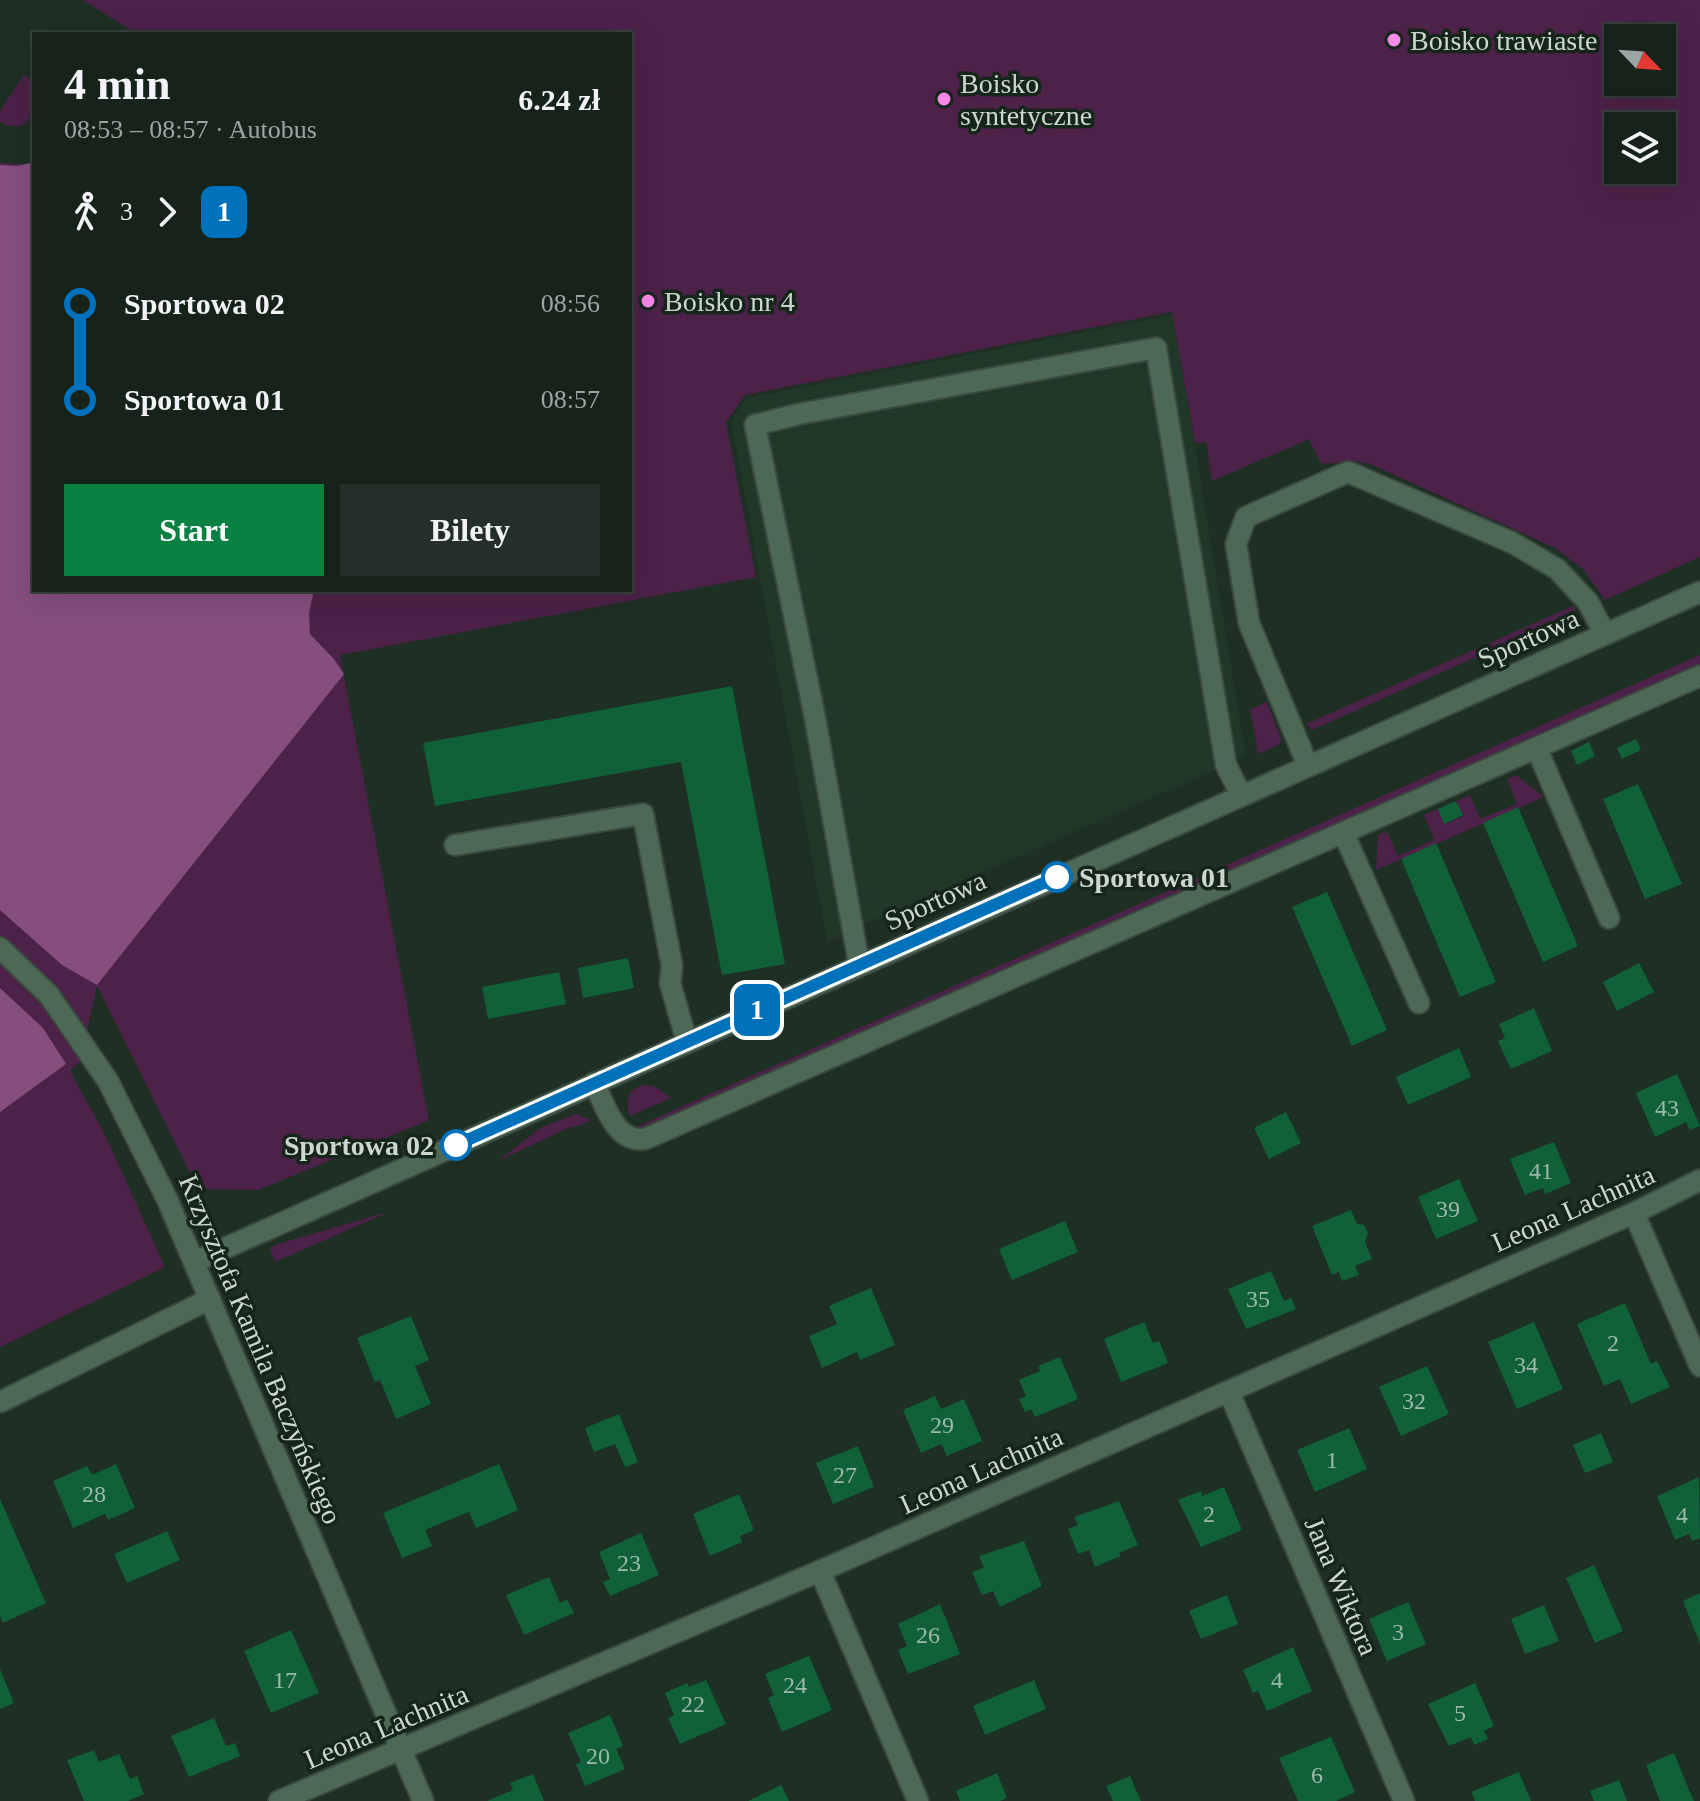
<!DOCTYPE html>
<html lang="pl">
<meta charset="utf-8">
<style>
:root{--surface:#16231b;--page:#232f28;--text:#f1f3f6;--muted:#9ea4a3;--line:#35403a;--accent:#0b8043}
body{margin:0;font-family:"Times New Roman",serif;background:var(--page);color:var(--text);height:100vh;display:flex;flex-direction:column;font-size:30px;white-space:nowrap}
*{box-sizing:border-box;margin:0}
p{font-size:26px;color:var(--muted)}
.icon{flex:none;width:44px;height:44px;fill:none;stroke:currentColor;stroke-width:2;stroke-linecap:round;stroke-linejoin:round}
.map{position:relative;flex:1;overflow:hidden}
.sheet{position:absolute;left:32px;top:32px;width:600px;height:560px;display:flex;flex-direction:column;background:var(--surface);border-radius:0px;box-shadow:0 8px 32px #0002,0 0 0 2px var(--line)}
.sheet>*{flex:none}
.badge{padding:0 16px;border-radius:12px;font-size:28px;line-height:52px}
.needle{width:52px;rotate:115deg}
.controls{position:absolute;left:1604px;top:24px;display:grid;gap:16px}
.controls a{display:grid;place-items:center;width:72px;height:72px;border-radius:0px;background:var(--surface);box-shadow:0 8px 32px #0002,0 0 0 2px var(--line);font-size:40px}
.map>.badge{position:absolute;translate:-50% -50%;box-shadow:0 0 0 4px #fff}
.legs{display:flex;align-items:center;gap:12px;height:88px;padding:0 32px;font-size:26px}
.legs p{margin-inline-start:auto}
.summary{display:flex;align-items:center;justify-content:space-between;height:136px;padding:0 32px}
h1{font-size:44px;font-weight:600;line-height:60px}
.primary-button{display:flex;gap:16px;margin-top:auto;padding:16px 32px}
.primary-button a{flex:1;height:92px;border-radius:0px;background:var(--accent);color:#fff;font-size:32px;font-weight:600;line-height:92px;text-align:center}
.primary-button a+a{background:var(--page);color:var(--text)}
ul{padding:0 32px;list-style:none}
li{display:flex;align-items:center;gap:28px;height:96px;font-size:30px}
li i{display:grid;place-items:center;width:12px;height:100%;margin:0 10px;background:currentColor}
li i::after{content:'';width:20px;height:20px;margin:-10px;border:6px solid;border-radius:50%;background:var(--surface)}
li p{margin-inline-start:auto}
li:first-child i{background:linear-gradient(#0000 50%,currentColor 0)}
li:last-child i{background:linear-gradient(currentColor 50%,#0000 0)}
.map>svg:first-child{display:block}
.built{fill:#213829}
.green{fill:#4c2248;fill-rule:evenodd}
.forest{fill:#854e7e}
.building{fill:#106038}
.lines{fill:none;stroke-linecap:round;stroke-linejoin:round}
.lane-casing{stroke:#3a4a40;stroke-width:24}
.street-casing{stroke:#3a4a40;stroke-width:24}
.lane{stroke:#4d6956;stroke-width:20}
.street{stroke:#4d6956;stroke-width:20}
.line-1-casing{stroke:#fff;stroke-width:18}
.line-1{stroke:#0072bc;stroke-width:12}
.poi-dot{fill:#f888ea;stroke:#15251a;stroke-width:3}
.stop-1-dot{fill:#fff;stroke:#0072bc;stroke-width:4}
.labels{text-anchor:middle;stroke-width:7;stroke-linejoin:round;paint-order:stroke}
.number-label{font-size:24px;fill:#9db9aa}
.poi-label{font-size:28px;fill:#ccd7d0;stroke:#15251a;text-anchor:start}
.street-label{font-size:28px;fill:#ccd7d0;stroke:#15251a}
.stop-label{font-size:28px;font-weight:bold;fill:#ccd7d0;stroke:#15251a;text-anchor:start}
</style>
<div class="map">
<svg width="1700" height="1801" viewBox="0 0 1700 1801">
<rect width="100%" height="100%" fill="#1e2f24"/>
<polygon class="built" points="1173,315 1246,756 827,941 732,426 734,415 747,398"/>
<g class="green">
<path d="M83,0H1700V557L1605,600L1583,569L1555,548L1368,463L1352,461L1324,464L1320,462L1309,439L1212,481L1206,442L1195,443L1172,312L745,395L726,423L756,577L340,655L429,1120L258,1190L198,1189L97,986L80,1062L70,1071L105,1135L165,1267L0,1347V163L20,164L34,177V590H630V34H136ZM1618,38H1662V82H1618ZM1618,126H1662V170H1618Z"/>
<path d="M24,75L34,82C34,105 34,138 0,122V111Z"/>
<polygon points="1575,605 1575,613 1312,730 1306,724"/>
<polygon points="1700,655 1700,666 649,1129 636,1127"/>
<polygon points="1267,702 1281,739 1280,744 1258,754 1250,709"/>
<polygon points="1516,775 1544,797 1376,870 1378,835 1387,832 1398,856 1434,840 1424,815 1438,809 1445,824 1463,816 1456,801 1470,795 1480,819 1517,804 1507,779"/>
<path d="M648,1085L656,1087L671,1098L630,1116C624,1100 630,1085 648,1085Z"/>
<polygon points="576,1114 591,1120 581,1125 570,1127 498,1161 542,1127"/>
<polygon points="391,1211 275,1262 270,1248 278,1244"/>
</g>
<g class="forest">
<polygon points="34,162 34,590 314,590 309,613 310,634 334,659 344,674 97,985 62,965 0,910 0,165 17,166"/>
<polygon points="0,988 43,1028 66,1064 0,1112"/>
</g>
<g class="building">
<polygon points="732,686 785,964 722,975 681,762 435,806 423,743"/>
<polygon points="1636,739 1641,750 1622,759 1617,748"/>
<polygon points="1589,742 1595,756 1577,765 1571,751"/>
<polygon points="1638,784 1682,884 1645,899 1603,799"/>
<polygon points="1456,801 1463,815 1444,824 1438,809"/>
<polygon points="1518,807 1578,946 1543,962 1483,823"/>
<polygon points="1436,843 1496,982 1460,997 1401,859"/>
<polygon points="1327,892 1387,1030 1352,1046 1292,907"/>
<polygon points="628,958 634,988 583,998 578,968"/>
<polygon points="1639,963 1654,992 1617,1011 1603,982"/>
<polygon points="559,972 566,1004 488,1019 482,987"/>
<polygon points="1534,1008 1552,1051 1511,1069 1498,1041 1505,1038 1499,1024"/>
<polygon points="1459,1048 1471,1077 1408,1105 1396,1077"/>
<polygon points="1677,1074 1700,1126 1690,1130 1686,1122 1655,1137 1636,1093"/>
<polygon points="1286,1112 1301,1143 1269,1159 1254,1128"/>
<polygon points="1554,1142 1571,1183 1545,1194 1543,1188 1525,1195 1510,1159"/>
<polygon points="1459,1179 1478,1221 1436,1239 1418,1197"/>
<polygon points="1351,1210 1357,1224 1364,1225 1368,1233 1365,1242 1372,1259 1355,1266 1359,1275 1342,1281 1339,1272 1332,1275 1312,1226"/>
<polygon points="1065,1221 1078,1252 1012,1280 999,1249"/>
<polygon points="1271,1271 1284,1301 1291,1298 1296,1309 1246,1329 1228,1289"/>
<polygon points="871,1288 895,1345 860,1360 857,1352 822,1368 809,1336 837,1324 829,1306"/>
<polygon points="1625,1303 1651,1364 1657,1361 1670,1387 1631,1404 1620,1379 1604,1386 1577,1324"/>
<polygon points="411,1316 429,1360 415,1366 431,1404 396,1419 380,1380 375,1382 357,1338"/>
<polygon points="1144,1322 1153,1343 1159,1341 1168,1363 1121,1382 1104,1339"/>
<polygon points="1534,1322 1563,1389 1517,1409 1488,1342"/>
<polygon points="1060,1357 1078,1399 1035,1417 1031,1409 1025,1412 1019,1399 1026,1396 1019,1380 1040,1371 1038,1366"/>
<polygon points="1427,1366 1449,1414 1401,1436 1379,1387"/>
<polygon points="935,1396 941,1409 964,1399 982,1441 947,1456 941,1444 921,1453 903,1410"/>
<polygon points="619,1414 638,1462 625,1467 615,1444 594,1452 585,1428"/>
<polygon points="1349,1428 1367,1469 1315,1492 1297,1450"/>
<polygon points="1601,1433 1613,1462 1585,1473 1573,1445"/>
<polygon points="858,1446 874,1487 833,1504 816,1463"/>
<polygon points="116,1464 135,1508 108,1520 105,1514 73,1528 53,1481 87,1466 92,1475"/>
<polygon points="499,1464 518,1510 476,1528 469,1512 444,1522 425,1530 432,1546 402,1558 383,1513"/>
<polygon points="1699,1477 1700,1538 1692,1541 1689,1534 1675,1540 1657,1496"/>
<polygon points="1224,1487 1242,1530 1201,1547 1178,1500 1201,1491 1202,1496"/>
<polygon points="739,1494 754,1530 740,1536 742,1542 710,1556 693,1514"/>
<polygon points="0,1499 46,1603 3,1623 0,1616"/>
<polygon points="1119,1501 1138,1545 1119,1553 1121,1556 1095,1567 1089,1550 1078,1554 1068,1529 1078,1525 1074,1517"/>
<polygon points="167,1531 180,1560 127,1583 114,1554"/>
<polygon points="641,1533 659,1575 610,1596 603,1582 610,1579 599,1552"/>
<polygon points="1024,1541 1042,1586 1000,1607 993,1591 982,1595 972,1572 984,1568 979,1556"/>
<polygon points="1594,1565 1623,1631 1595,1643 1566,1578"/>
<polygon points="549,1577 560,1603 567,1599 574,1613 524,1635 506,1595"/>
<polygon points="1700,1593 1700,1644 1683,1601"/>
<polygon points="1227,1595 1238,1624 1201,1639 1189,1611"/>
<polygon points="1408,1602 1426,1644 1387,1661 1369,1619"/>
<polygon points="940,1604 960,1654 908,1674 898,1650 907,1646 898,1624"/>
<polygon points="1544,1605 1559,1641 1525,1654 1511,1619"/>
<polygon points="291,1630 319,1693 271,1713 244,1651"/>
<polygon points="1293,1647 1312,1691 1267,1711 1258,1691 1253,1693 1243,1670"/>
<polygon points="809,1656 832,1710 782,1732 768,1698 774,1695 765,1674"/>
<polygon points="0,1669 14,1703 0,1709"/>
<polygon points="706,1680 726,1724 680,1744 668,1718 674,1715 665,1693 687,1683 689,1687"/>
<polygon points="1034,1680 1046,1709 985,1735 973,1706"/>
<polygon points="1475,1683 1494,1726 1484,1731 1488,1739 1474,1745 1471,1737 1449,1746 1428,1704"/>
<polygon points="610,1715 623,1746 616,1749 625,1769 585,1786 576,1764 581,1762 568,1733"/>
<polygon points="214,1718 226,1746 235,1743 240,1756 189,1777 171,1736"/>
<polygon points="1331,1737 1355,1792 1336,1801 1298,1801 1279,1758"/>
<polygon points="94,1750 99,1762 119,1754 130,1779 137,1776 144,1794 128,1801 84,1801 67,1760"/>
<polygon points="1674,1753 1689,1790 1694,1801 1660,1801 1646,1765"/>
<polygon points="1519,1772 1531,1801 1475,1801 1471,1792"/>
<polygon points="997,1773 1007,1798 1000,1801 960,1801 956,1791"/>
<polygon points="533,1774 544,1801 487,1801 513,1790 510,1783"/>
<polygon points="1130,1776 1141,1801 1113,1801 1106,1786"/>
<polygon points="1619,1780 1627,1801 1594,1801 1590,1791"/>
<polygon points="781,1785 789,1801 748,1801"/>
</g>
<g class="lines">
<defs>
<g id="lane">
<polyline points="1537,749 1609,918"/>
<polyline points="1308,766 1249,623 1236,544 1246,517 1348,472 1513,543 1557,569 1588,602 1605,634"/>
<polyline points="1344,834 1419,1003"/>
<polyline points="455,845 643,814 672,966 670,983 687,1042"/>
<polyline points="859,964 815,718 755,425 799,414 1156,348 1226,765 1241,795"/>
<path d="M594,1083C605,1105 615,1143 645,1139L1700,676"/>
</g>
<g id="street">
<polyline points="0,948 49,995 108,1081 167,1199 423,1801"/>
<polyline points="1634,1213 1700,1366"/>
<polyline points="194,1262 1700,592"/>
<polyline points="1229,1392 1404,1801"/>
<polyline points="0,1402 210,1299"/>
<polyline points="820,1571 918,1801"/>
<polyline points="279,1801 820,1571 1634,1213 1700,1180"/>
</g>
</defs>
<use href="#lane" class="lane-casing"/>
<use href="#street" class="street-casing"/>
<use href="#lane" class="lane"/>
<use href="#street" class="street"/>
</g>
<g class="lines">
<defs>
<polyline id="line-1" points="456,1145 1057,877"/>
</defs>
<use href="#line-1" class="line-1-casing"/>
<use href="#line-1" class="line-1"/>
</g>
<g class="poi-dot">
<circle cx="1394" cy="40" r="8"/>
<circle cx="944" cy="99" r="8"/>
<circle cx="648" cy="301" r="8"/>
</g>
<g class="stop-1-dot">
<circle cx="1057" cy="877" r="14"/>
<circle cx="456" cy="1145" r="14"/>
</g>
<g class="labels">
<g class="number-label">
<text x="1667" y="1116">43</text>
<text x="1541" y="1179">41</text>
<text x="1448" y="1217">39</text>
<text x="1258" y="1307">35</text>
<text x="1613" y="1351">2</text>
<text x="1526" y="1373">34</text>
<text x="1414" y="1409">32</text>
<text x="942" y="1433">29</text>
<text x="1332" y="1468">1</text>
<text x="845" y="1483">27</text>
<text x="94" y="1502">28</text>
<text x="1209" y="1522">2</text>
<text x="1682" y="1523">4</text>
<text x="629" y="1571">23</text>
<text x="1398" y="1640">3</text>
<text x="928" y="1643">26</text>
<text x="285" y="1688">17</text>
<text x="1277" y="1688">4</text>
<text x="795" y="1693">24</text>
<text x="693" y="1712">22</text>
<text x="1460" y="1721">5</text>
<text x="598" y="1764">20</text>
<text x="1317" y="1783">6</text>
</g>
<g class="poi-label">
<text x="1410" y="50">Boisko trawiaste</text>
<text x="960" y="93">Boisko<tspan x="960" dy="32">syntetyczne</tspan></text>
<text x="664" y="311">Boisko nr 4</text>
</g>
<g class="street-label">
<text transform="translate(1528 638) rotate(-24)" y="10">Sportowa</text>
<text transform="translate(935 900) rotate(-24)" y="10">Sportowa</text>
<text transform="translate(1573 1208) rotate(-24)" y="10">Leona Lachnita</text>
<text transform="translate(261 1349) rotate(67)" y="10">Krzysztofa Kamila Baczyńskiego</text>
<text transform="translate(981 1470) rotate(-24)" y="10">Leona Lachnita</text>
<text transform="translate(1342 1586) rotate(67)" y="10">Jana Wiktora</text>
<text transform="translate(386 1726) rotate(-23)" y="10">Leona Lachnita</text>
</g>
<g class="stop-label">
<text x="1079" y="887">Sportowa 01</text>
<text x="434" y="1155" text-anchor="end">Sportowa 02</text>
</g>
</g>
</svg>
<div class="controls">
<a><svg class="needle" viewBox="-14 -14 28 28"><path d="M0-13l5 13h-10z" fill="#e53935"/><path d="M0 13l5-13h-10z" fill="#9ea4a3"/></svg></a>
<a><svg class="icon" aria-label="layers" viewBox="0 0 24 24"><path d="M12 4l9 5-9 5-9-5zM3 14l9 5 9-5"/></svg></a>
</div>
<b class="badge" style="left:757px;top:1010px;background:#0072bc;color:#fff">1</b>
<section class="sheet">
<div class="summary"><div><h1>4 min</h1><p>08:53 – 08:57 · Autobus</p></div><b>6.24 zł</b></div>
<div class="legs"><svg class="icon" aria-label="walk" viewBox="0 0 24 24"><circle cx="13" cy="4" r="2"/><path d="M13 8l-2 6 4 7M11 14l-3 7M7 12l3-4h3l4 4"/></svg>3<svg class="icon" aria-label="forward" viewBox="0 0 24 24"><path d="M9 5l7 7-7 7"/></svg><b class="badge" style="background:#0072bc;color:#fff">1</b></div>
<ul>
<li><i style="color:#0072bc"></i><b>Sportowa 02</b><p>08:56</p></li>
<li><i style="color:#0072bc"></i><b>Sportowa 01</b><p>08:57</p></li>
</ul>
<div class="primary-button"><a>Start</a><a>Bilety</a></div>
</section>
</div>
